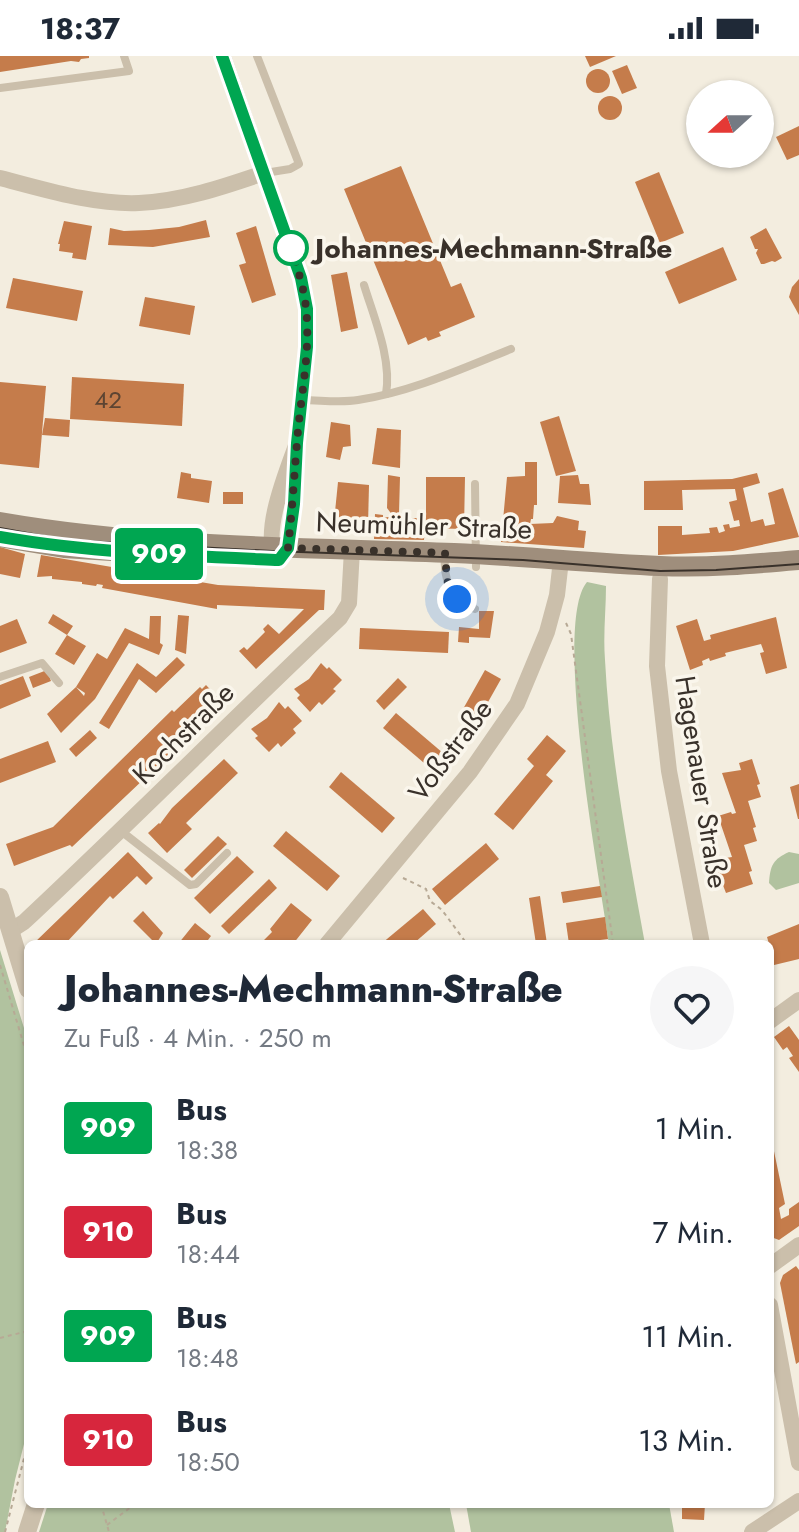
<!DOCTYPE html>
<html lang="de">
<meta charset="utf-8">
<style>
:root{--surface:#fff;--page:#f6f6f7;--text:#1f2937;--muted:#747a83}
body{margin:0;font-family:Jost,sans-serif;background:var(--page);color:var(--text);height:100vh;display:flex;flex-direction:column;font-size:30px;white-space:nowrap}
*{box-sizing:border-box;margin:0}
p{font-size:26px;color:var(--muted)}
.icon{flex:none;width:44px;height:44px;fill:none;stroke:currentColor;stroke-width:2;stroke-linecap:round;stroke-linejoin:round}
.map{position:relative;flex:1;overflow:hidden}
.details{position:absolute;left:24px;top:884px;width:750px;height:568px;display:flex;flex-direction:column;background:var(--surface);border-radius:12px;box-shadow:0 2px 6px #0004}
.details>*{flex:none}
.badge{padding:0 16px;border-radius:6px;font-size:28px;line-height:52px}
.needle{width:52px;rotate:249deg}
.controls{position:absolute;left:686px;top:24px;display:grid;gap:16px}
.controls a{display:grid;place-items:center;width:88px;height:88px;border-radius:50%;background:var(--surface);box-shadow:0 2px 6px #0004;font-size:40px}
.you{position:absolute;width:40px;height:40px;margin:-20px;border:6px solid #fff;border-radius:50%;background:#1a73e8;box-shadow:0 0 0 12px #1a73e833}
.map>.badge{position:absolute;translate:-50% -50%;box-shadow:0 0 0 4px #fff}
.round{display:grid;place-items:center;flex:none;width:84px;height:84px;border-radius:42px;background:var(--page)}
.head{display:flex;align-items:center;justify-content:space-between;height:136px;padding:0 40px}
h1{font-size:38px;font-weight:800;line-height:60px}
ul{padding:0;list-style:none}
li{display:flex;align-items:center;gap:24px;height:104px;padding:0 40px}
li div{flex:1}
li b{display:block;font-size:30px}
li em{font-style:normal}
li .badge{min-width:88px;font-weight:700;text-align:center}
.status{display:flex;justify-content:space-between;align-items:center;height:56px;padding:0 40px;background:var(--surface);direction:ltr}
.status svg{height:22px;fill:currentColor}
.map>svg:first-child{display:block}
.green{fill:#b1c29f}
.building{fill:#c57c4b}
.lines{fill:none;stroke-linecap:round;stroke-linejoin:round}
.path{stroke:#b7a995;stroke-width:2;stroke-dasharray:4 4;stroke-linecap:butt}
.service{stroke:#cbbfab;stroke-width:8}
.minor{stroke:#cbbfab;stroke-width:16}
.tertiary{stroke:#cbbfab;stroke-width:18}
.secondary{stroke:#9f8e7c;stroke-width:20}
.tram{stroke:#39312a;stroke-width:2}
.line-casing{stroke:#fff;stroke-width:18}
.line{stroke:#00a651;stroke-width:12}
.walk{stroke:#39312a;stroke-width:8;stroke-dasharray:0 14.4}
.stop-dot{fill:#fff;stroke:#00a651;stroke-width:4}
.labels{text-anchor:middle;stroke-width:7;stroke-linejoin:round;paint-order:stroke}
.number-label{font-size:24px;fill:#5c4432}
.stop-label{font-size:28px;font-weight:bold;fill:#39312a;stroke:#faf6ec;text-anchor:start}
.street-label{font-size:28px;fill:#39312a;stroke:#faf6ec}
</style>
<div class="status"><b>18:37</b><svg viewBox="0 0 49 12"><path d="M0 12V9h3v3zM5 12V6h3v6zM10 12V3h3v9zM15 12V0h3v12zM26 1h20v11H26zM47 4h2v5h-2z"/></svg></div>
<div class="map">
<svg width="799" height="1476" viewBox="0 0 799 1476">
<rect width="100%" height="100%" fill="#f3eddf"/>
<g class="green">
<path d="M587,526L606,530C606,554 603,579 605,604C610,699 628,794 645,888H609C600,825 552,567 587,526Z"/>
<path d="M789,796L799,798V827L776,834L769,827C770,810 773,803 789,796Z"/>
<polygon points="0,894 28,985 28,1372 15,1424 5,1476 0,1476"/>
<polygon points="48,1448 449,1448 455,1476 39,1476"/>
<polygon points="466,1448 669,1448 674,1476 471,1476"/>
</g>
<g class="building">
<polygon points="0,0 89,0 89,2 81,3 79,6 71,5 0,16"/>
<polygon points="585,0 616,0 590,11"/>
<polygon points="627,9 637,32 622,38 612,15"/>
<circle cx="598" cy="25" r="12"/>
<circle cx="610" cy="52" r="12"/>
<polygon points="799,70 799,99 787,104 776,81"/>
<polygon points="401,110 451,231 461,227 475,261 439,276 441,280 428,285 426,281 408,289 344,133"/>
<polygon points="659,116 684,177 660,187 635,126"/>
<polygon points="206,164 210,181 153,191 108,189 110,172 124,175 149,174 179,171"/>
<polygon points="64,165 92,170 86,204 72,202 73,197 59,195 60,188 58,188"/>
<polygon points="256,170 276,239 252,247 239,209 246,207 236,177"/>
<polygon points="766,172 782,202 775,206 772,205 764,208 761,208 756,197 758,193 755,193 750,181"/>
<polygon points="723,191 737,224 679,248 665,216"/>
<polygon points="347,216 358,272 341,276 331,219"/>
<polygon points="13,222 83,235 77,265 6,252"/>
<polygon points="799,223 799,259 789,241 792,231"/>
<polygon points="145,241 195,250 190,279 139,270"/>
<polygon points="72,321 184,328 182,370 70,363"/>
<polygon points="0,326 46,330 39,412 0,408"/>
<polygon points="559,360 576,415 556,420 540,366"/>
<polygon points="45,362 70,364 69,381 42,379"/>
<polygon points="331,366 350,369 351,390 343,391 340,404 326,401"/>
<polygon points="377,372 401,374 400,412 372,408"/>
<polygon points="525,406 537,406 537,449 534,449 533,463 531,463 530,468 553,467 557,460 579,465 578,474 586,475 584,492 501,486 507,421 525,420"/>
<polygon points="181,416 191,418 191,422 212,425 209,447 177,442"/>
<polygon points="757,417 760,427 743,432 751,466 763,463 765,470 775,468 768,437 783,432 799,481 733,495 658,499 658,470 682,470 682,479 710,477 709,472 717,471 719,477 725,475 723,469 729,468 730,472 740,470 739,464 734,465 729,446 737,444 735,433 682,434 683,454 644,454 644,425 732,423"/>
<polygon points="388,419 400,421 399,458 409,458 409,462 426,462 426,421 465,421 464,473 425,472 424,484 374,483 375,458 383,459 383,462 393,460 387,452"/>
<polygon points="578,419 580,428 589,428 591,449 558,447 560,420"/>
<polygon points="338,426 369,429 368,470 334,466"/>
<rect x="223" y="436" width="20" height="12"/>
<polygon points="0,491 25,498 20,522 0,518"/>
<polygon points="41,499 218,529 325,534 324,554 319,554 256,613 239,595 244,591 247,594 265,576 263,573 268,568 279,578 304,553 217,549 217,553 102,532 103,529 97,528 96,530 82,528 82,526 52,523 52,520 37,521"/>
<polygon points="479,555 494,555 490,582 469,581 469,587 458,586 459,571 479,573"/>
<polygon points="53,558 73,570 67,579 86,590 74,609 55,598 67,579 48,567"/>
<polygon points="178,559 189,560 186,598 175,594"/>
<polygon points="150,560 161,560 160,587 163,589 159,599 129,587 95,643 61,677 47,658 76,631 84,640 85,637 76,631 97,597 107,603 125,572 149,583"/>
<polygon points="776,561 787,612 766,618 760,597 764,596 761,588 725,597 726,600 710,605 709,602 702,605 703,609 690,614 676,570 697,563 704,585 711,583 710,579"/>
<polygon points="17,563 27,587 0,597 0,570"/>
<polygon points="360,572 449,576 448,597 359,593"/>
<polygon points="177,601 185,609 156,637 139,623 109,673 99,667 137,607 156,621"/>
<polygon points="321,607 327,613 329,611 342,624 333,633 336,635 322,649 319,646 310,656 297,642 300,639 294,633 309,623"/>
<polygon points="47,614 51,625 33,632 29,621"/>
<polygon points="485,614 501,623 474,671 458,662"/>
<polygon points="23,620 31,640 0,653 0,629"/>
<polygon points="398,622 407,631 384,654 376,645"/>
<polygon points="206,629 222,646 218,653 72,791 70,789 14,810 6,788 53,771 172,654 174,656 200,631 202,633"/>
<polygon points="279,646 285,653 288,650 302,665 293,673 296,677 281,691 278,687 269,696 255,682 258,680 251,673 267,662"/>
<polygon points="396,657 450,703 437,718 383,672"/>
<polygon points="90,674 97,682 76,701 69,693"/>
<polygon points="547,679 566,695 546,719 553,725 513,774 494,758 534,710 527,703"/>
<polygon points="48,685 56,706 0,727 0,703"/>
<polygon points="224,703 238,717 186,767 192,773 167,797 148,777 159,767 160,768 172,752"/>
<polygon points="752,703 760,728 757,729 761,741 748,745 756,771 753,772 757,785 744,789 752,815 749,816 753,828 726,837 713,804 732,801 718,760 731,756 732,758 736,757 722,717 741,714 739,707"/>
<polygon points="341,716 395,762 382,777 329,731"/>
<polygon points="799,728 799,763 798,763 790,731"/>
<polygon points="286,775 340,820 327,835 273,790"/>
<polygon points="218,780 227,788 192,822 184,814"/>
<polygon points="486,787 499,803 445,849 432,833"/>
<polygon points="128,796 153,822 146,829 137,820 113,843 110,840 65,888 33,888"/>
<polygon points="237,800 254,816 210,858 194,842"/>
<polygon points="269,823 277,832 229,878 221,870"/>
<polygon points="600,830 602,841 563,847 561,836"/>
<polygon points="540,840 547,888 536,888 529,842"/>
<polygon points="291,847 312,864 293,888 260,888 272,876 270,873"/>
<polygon points="423,853 436,868 413,888 381,888"/>
<polygon points="143,855 163,877 156,888 133,865"/>
<polygon points="605,861 608,883 569,888 566,867"/>
<polygon points="195,867 211,880 205,888 178,888"/>
<polygon points="799,868 799,903 770,910 771,895 767,881"/>
<polygon points="789,970 799,984 799,1016 789,1002 793,1000 787,991 783,994 774,981"/>
<polygon points="770,1076 785,1148 779,1152 781,1163 789,1159 789,1153 799,1146 799,1170 779,1184 771,1181 770,1173"/>
<polygon points="796,1210 799,1214 799,1306 796,1308 780,1227 783,1219"/>
<polygon points="682,1448 705,1448 704,1464 682,1463"/>
</g>
<g class="lines">
<g class="path">
<polyline points="566,567 571,578 613,888"/>
<polyline points="403,822 426,833 430,845 442,854 467,888"/>
<polyline points="0,909 28,1003"/>
<polyline points="0,1282 28,1275"/>
<polyline points="101,1448 109,1476"/>
<polyline points="107,1469 135,1448"/>
<polyline points="5,1476 28,1387"/>
</g>
<g class="service">
<polyline points="257,0 299,108 290,113 265,117"/>
<polyline points="0,32 129,15 124,0"/>
<path d="M364,229C374,262 392,303 386,338"/>
<path d="M302,344C320,344 340,347 358,344C411,336 461,313 511,293"/>
<polyline points="475,428 476,511"/>
<path d="M445,497C443,522 450,545 475,553"/>
<polyline points="0,621 42,607 59,627"/>
<polyline points="121,775 190,829 196,828 227,797"/>
</g>
<g class="minor">
<path d="M223,0L301,222L307,253V291L297,387L294,448L288,492L279,504C258,484 288,412 297,387"/>
<path d="M0,122C44,133 93,149 139,147C182,145 223,131 264,117"/>
<polyline points="660,523 657,610 669,715 702,888"/>
<path d="M10,875L24,866C131,766 234,662 340,562L349,547L352,494"/>
<polyline points="327,888 470,716 517,648 547,576 557,539 561,504"/>
<polyline points="770,965 799,944"/>
<polyline points="770,1210 799,1189"/>
<polyline points="770,1249 799,1407"/>
<polyline points="752,1476 799,1445"/>
</g>
<g class="tertiary">
<polyline points="0,841 28,933"/>
<polyline points="27,1476 36,1448"/>
</g>
<g class="secondary">
<path d="M0,466C150,492 302,491 454,497C522,500 591,507 660,510C706,512 753,508 799,504"/>
<polyline points="0,481 64,492 127,496"/>
</g>
<polyline class="tram" points="0,472 66,484 272,495 523,504 660,515 716,514 799,508"/>
</g>
<g class="lines">
<defs>
<path id="line" d="M0,481C92,497 185,500 279,504L288,492L294,448L297,387L307,291V253L301,222L222,0"/>
</defs>
<use href="#line" class="line-casing"/>
<use href="#line" class="line"/>
<path class="walk" d="M291,192C297,212 304,231 306,252C311,297 300,342 297,387C294,422 292,457 288,492L445,497L447,525L457,543"/>
</g>
<circle class="stop-dot" cx="291" cy="192" r="16"/>
<g class="labels">
<g class="number-label">
<text x="108" y="352">42</text>
</g>
<g class="stop-label">
<text x="315" y="202">Johannes-Mechmann-Straße</text>
</g>
<g class="street-label">
<text transform="translate(424 469) rotate(2)" y="10">Neumühler Straße</text>
<text transform="translate(183 677) rotate(-45)" y="10">Kochstraße</text>
<text transform="translate(450 694) rotate(-53)" y="10">Voßstraße</text>
<text transform="translate(702 726) rotate(81)" y="10">Hagenauer Straße</text>
</g>
</g>
</svg>
<div class="controls">
<a><svg class="needle" viewBox="-14 -14 28 28"><path d="M0-13l5 13h-10z" fill="#e53935"/><path d="M0 13l5-13h-10z" fill="#747a83"/></svg></a>
</div>
<div class="you" style="left:457px;top:543px"></div>
<b class="badge" style="left:159px;top:498px;background:#00a651;color:#fff">909</b>
<section class="details">
<div class="head"><div><h1>Johannes-Mechmann-Straße</h1><p>Zu Fuß · 4 Min. · 250 m</p></div><a class="round"><svg class="icon" aria-label="heart" viewBox="0 0 24 24"><path d="M12 20l-8-8c-3-5 5-10 8-4 3-6 11-1 8 4z"/></svg></a></div>
<ul>
<li><span class="badge" style="background:#00a651;color:#fff">909</span><div><b>Bus</b><p>18:38</p></div><em>1 Min.</em></li>
<li><span class="badge" style="background:#d7263d;color:#fff">910</span><div><b>Bus</b><p>18:44</p></div><em>7 Min.</em></li>
<li><span class="badge" style="background:#00a651;color:#fff">909</span><div><b>Bus</b><p>18:48</p></div><em>11 Min.</em></li>
<li><span class="badge" style="background:#d7263d;color:#fff">910</span><div><b>Bus</b><p>18:50</p></div><em>13 Min.</em></li>
</ul>
</section>
</div>
